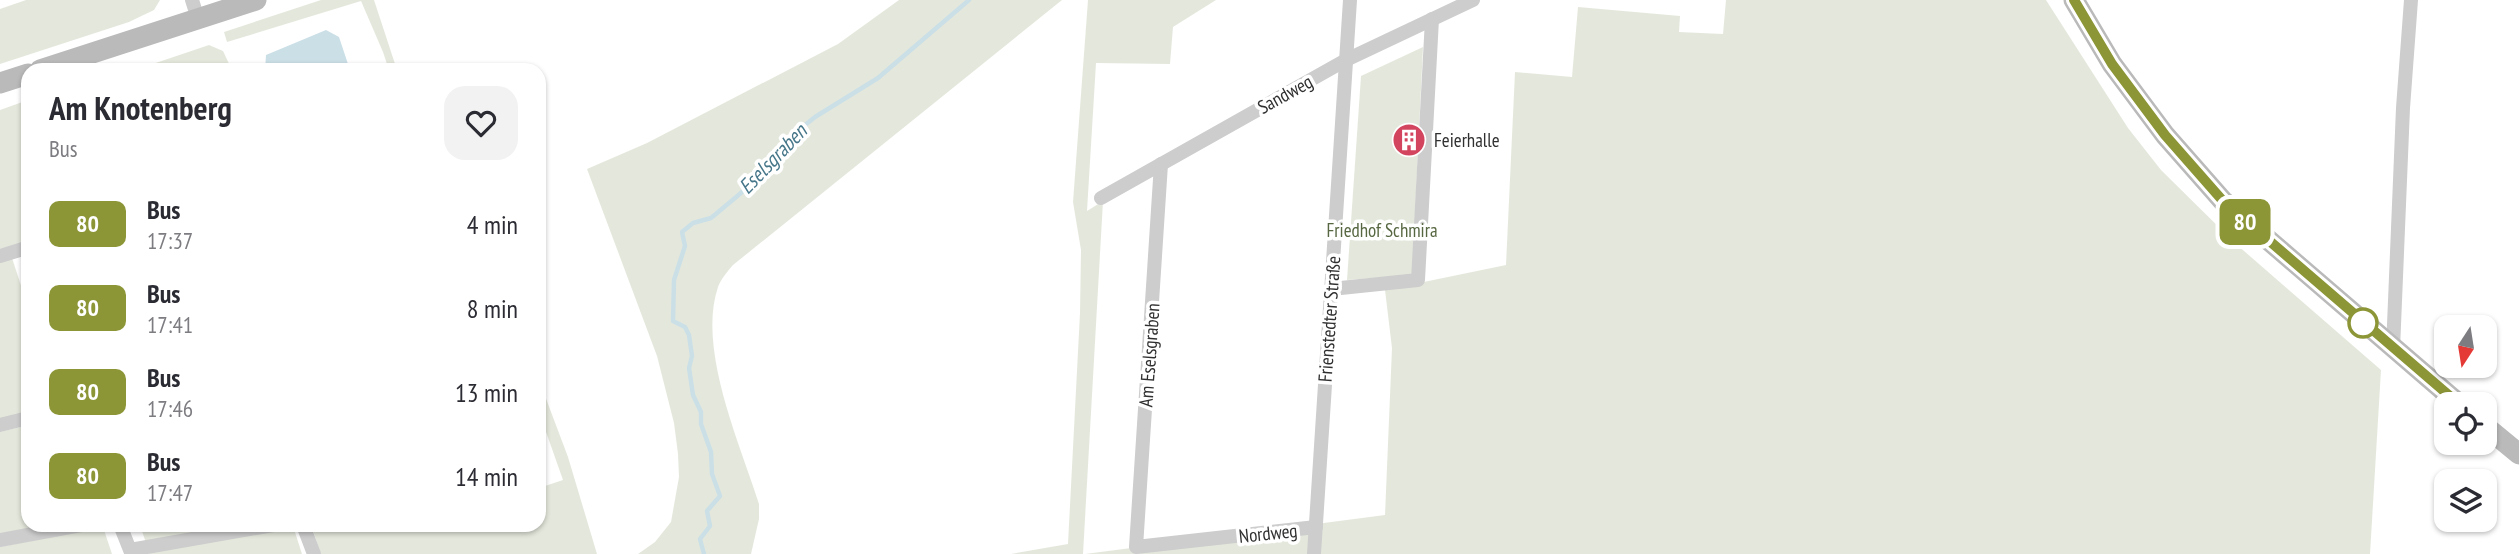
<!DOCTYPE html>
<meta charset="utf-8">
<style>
:root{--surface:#fff;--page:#f2f2f3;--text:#2b2b33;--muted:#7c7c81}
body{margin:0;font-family:"PT Sans Narrow",sans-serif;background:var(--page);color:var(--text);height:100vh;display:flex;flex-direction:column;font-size:26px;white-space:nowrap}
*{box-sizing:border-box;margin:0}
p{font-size:23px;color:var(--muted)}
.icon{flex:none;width:38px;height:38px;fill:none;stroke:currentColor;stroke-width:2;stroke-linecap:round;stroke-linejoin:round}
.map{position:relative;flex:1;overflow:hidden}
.details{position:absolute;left:21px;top:63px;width:525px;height:469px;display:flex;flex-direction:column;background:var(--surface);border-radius:21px;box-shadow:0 2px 5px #0004}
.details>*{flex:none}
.badge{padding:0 14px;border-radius:10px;font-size:24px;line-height:46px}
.needle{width:46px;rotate:192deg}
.tools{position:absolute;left:2434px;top:315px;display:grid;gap:14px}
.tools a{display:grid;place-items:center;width:63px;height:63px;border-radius:14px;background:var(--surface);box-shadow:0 2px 5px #0004;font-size:35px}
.map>.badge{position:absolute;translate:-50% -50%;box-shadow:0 0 0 4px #fff}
.round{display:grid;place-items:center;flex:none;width:74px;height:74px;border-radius:21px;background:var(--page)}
.summary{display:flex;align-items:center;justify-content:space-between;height:119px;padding:0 28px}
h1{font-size:33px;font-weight:800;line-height:52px}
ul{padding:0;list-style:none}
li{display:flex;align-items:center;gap:21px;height:84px;padding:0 28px}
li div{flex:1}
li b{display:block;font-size:26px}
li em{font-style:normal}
li .badge{min-width:77px;font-weight:700;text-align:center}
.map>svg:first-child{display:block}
.green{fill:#e4e8dc}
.water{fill:#cbdfe7}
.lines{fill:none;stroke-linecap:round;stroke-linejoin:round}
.stream{stroke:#cbdfe7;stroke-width:4.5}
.street{stroke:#cdcdcd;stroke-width:14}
.secondary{stroke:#bababa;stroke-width:21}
.line-casing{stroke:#fff;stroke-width:16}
.line{stroke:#8d9637;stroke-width:10}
.stop-dot{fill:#fff;stroke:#8d9637;stroke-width:3.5}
.labels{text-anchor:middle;stroke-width:7;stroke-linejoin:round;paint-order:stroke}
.street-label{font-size:19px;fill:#303030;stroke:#fff}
.poi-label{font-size:19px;fill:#303030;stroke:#fff;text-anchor:start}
.park-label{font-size:19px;fill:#576741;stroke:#fff}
.water-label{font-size:21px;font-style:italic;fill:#467689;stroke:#fff}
</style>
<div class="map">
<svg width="2519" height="554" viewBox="0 0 2519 554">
<rect width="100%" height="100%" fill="#fff"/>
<g class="green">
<polygon points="26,0 160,0 154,10 129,22 0,64 0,9"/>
<polygon points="321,0 374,0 397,70 389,70 383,52 361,1 227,42 224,32"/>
<path d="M899,0H1062L733,265C728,271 721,279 718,287C697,349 740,444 759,504V519L751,554H638L655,542L671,522L679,477L678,454L674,423L657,356L587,169L647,143L838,44Z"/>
<polygon points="1088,0 1216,0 1173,27 1170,64 1096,63 1087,211 1103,201 1083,554 1011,554 1068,544 1080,313 1081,250 1073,202"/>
<polygon points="1726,0 2046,0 2128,128 2161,170 2236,244 2381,370 2370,554 1085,554 1385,515 1392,348 1385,290 1506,265 1515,72 1572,77 1578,7 1680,16 1679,32 1723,34"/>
<polygon points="209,45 223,51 232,70 135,70"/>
<polygon points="1423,47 1412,275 1347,280 1361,76"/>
<polygon points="28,100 28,241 0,249 0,110"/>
<polygon points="12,258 28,307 28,413 0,420 0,262"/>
<polygon points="539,380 568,457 597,554 321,554 311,525 539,525 539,488 563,480 539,412"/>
<polygon points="28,425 28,525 50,525 0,535 0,432"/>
<polygon points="140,525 239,525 146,543"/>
<polygon points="293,526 302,554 145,554"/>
<polygon points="103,527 112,554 0,554 0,547"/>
</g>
<polygon class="water" points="326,30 339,37 350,70 265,70 266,55"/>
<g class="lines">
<polyline class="stream" points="704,554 700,539 710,526 707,511 720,496 712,474 711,452 701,424 701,412 693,395 689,368 692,356 689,335 685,327 673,321 674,280 685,246 682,232 693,223 711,218 735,198 763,174 783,143 815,117 878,78 969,0"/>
<g class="street">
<polyline points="192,0 198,19"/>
<polyline points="1161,164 1136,547 1316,527"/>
<polyline points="1101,198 1346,60 1473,0"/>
<polyline points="0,256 26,248 28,254"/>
<polyline points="1331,289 1418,280 1432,19"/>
<polyline points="2393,349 2403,108 2411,0"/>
<polyline points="0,425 28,418"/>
<polyline points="120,525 130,550 273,525"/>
<polyline points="303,525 314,554"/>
<polyline points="0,540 81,525"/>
<polyline points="1314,554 1350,0"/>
</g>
<g class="secondary">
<polyline points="2074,0 2112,64 2165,135 2223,201 2459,404"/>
<polyline points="40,70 256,0"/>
<polyline points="0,83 28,74"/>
<polyline points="2485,426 2519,454"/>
</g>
</g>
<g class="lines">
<defs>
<polyline id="line" points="2074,0 2112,64 2165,135 2223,201 2459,404"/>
</defs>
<use href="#line" class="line-casing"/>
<use href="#line" class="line"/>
</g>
<defs>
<symbol id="building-disc" viewBox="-11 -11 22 22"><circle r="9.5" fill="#d3455e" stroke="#fff"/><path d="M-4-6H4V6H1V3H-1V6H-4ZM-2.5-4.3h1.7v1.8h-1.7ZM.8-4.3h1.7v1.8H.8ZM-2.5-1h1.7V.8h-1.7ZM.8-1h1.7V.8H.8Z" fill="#fff"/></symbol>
</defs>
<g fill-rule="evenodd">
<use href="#building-disc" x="1390" y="121" width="38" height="38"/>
</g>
<circle class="stop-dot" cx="2363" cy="323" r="14"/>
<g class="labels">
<g class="street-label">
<text transform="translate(1285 94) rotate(-29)" y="7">Sandweg</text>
<text transform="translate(1329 319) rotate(-86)" y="7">Frienstedter Straße</text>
<text transform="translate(1149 355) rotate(-86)" y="7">Am Eselsgraben</text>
<text transform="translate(1268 533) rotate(-6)" y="7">Nordweg</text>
</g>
<g class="poi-label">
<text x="1434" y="147">Feierhalle</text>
</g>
<g class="park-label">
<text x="1382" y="237">Friedhof Schmira</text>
</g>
<g class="water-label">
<text transform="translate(773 159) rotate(-46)" y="7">Eselsgraben</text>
</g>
</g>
</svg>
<div class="tools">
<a><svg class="needle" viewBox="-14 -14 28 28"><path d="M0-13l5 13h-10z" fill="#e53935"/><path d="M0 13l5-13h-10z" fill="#7c7c81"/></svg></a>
<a><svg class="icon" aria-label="locate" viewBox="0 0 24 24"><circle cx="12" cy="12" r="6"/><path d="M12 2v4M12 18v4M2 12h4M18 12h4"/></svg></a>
<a><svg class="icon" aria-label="layers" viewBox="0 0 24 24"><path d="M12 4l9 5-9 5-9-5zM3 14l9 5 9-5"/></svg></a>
</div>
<b class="badge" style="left:2245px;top:222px;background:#8d9637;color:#fff">80</b>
<section class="details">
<div class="summary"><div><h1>Am Knotenberg</h1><p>Bus</p></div><a class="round"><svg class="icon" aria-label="heart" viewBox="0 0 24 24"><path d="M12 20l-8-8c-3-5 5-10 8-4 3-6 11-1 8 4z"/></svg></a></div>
<ul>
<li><span class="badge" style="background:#8d9637;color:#fff">80</span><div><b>Bus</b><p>17:37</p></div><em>4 min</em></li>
<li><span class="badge" style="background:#8d9637;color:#fff">80</span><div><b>Bus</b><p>17:41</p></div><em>8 min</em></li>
<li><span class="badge" style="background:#8d9637;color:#fff">80</span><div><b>Bus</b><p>17:46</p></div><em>13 min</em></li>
<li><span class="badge" style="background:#8d9637;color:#fff">80</span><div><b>Bus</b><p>17:47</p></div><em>14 min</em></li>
</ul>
</section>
</div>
